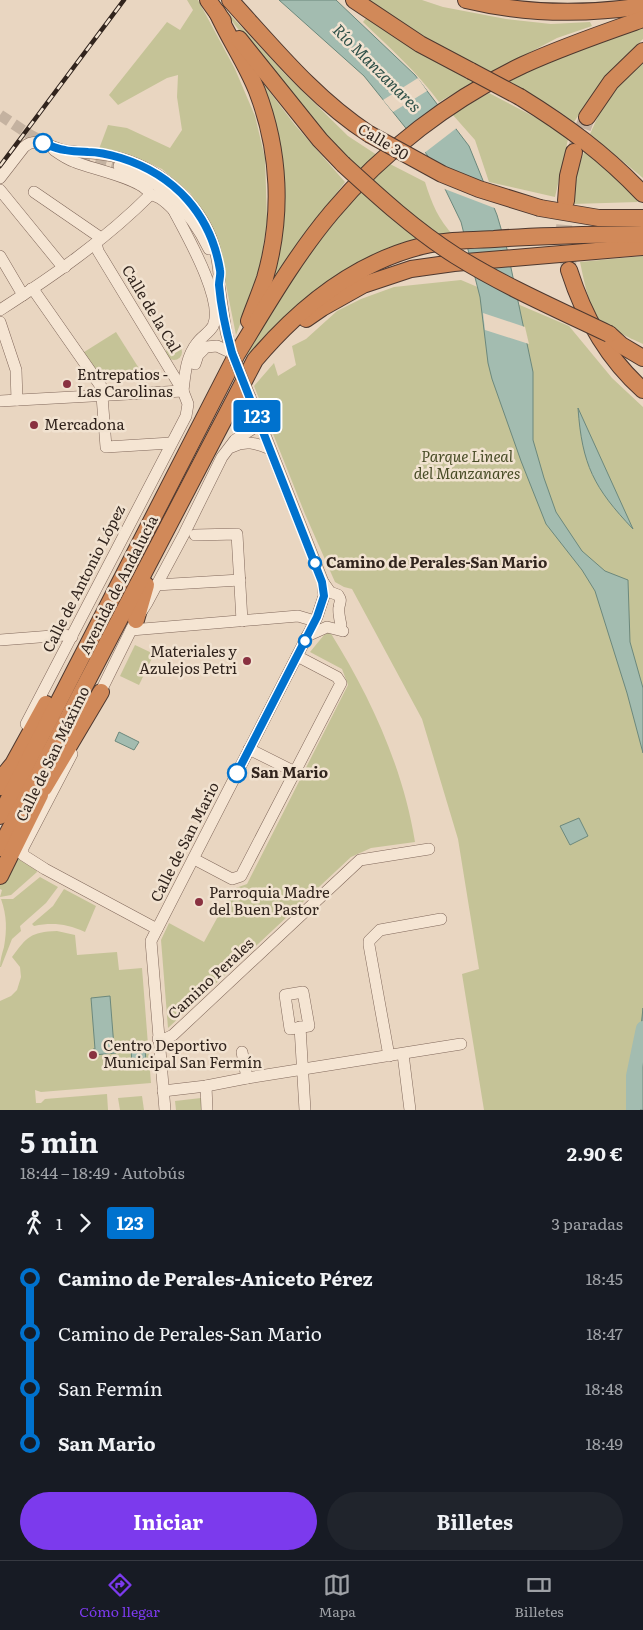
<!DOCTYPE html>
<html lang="es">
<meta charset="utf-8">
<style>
:root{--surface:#171b24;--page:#20242c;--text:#f1f3f6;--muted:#9ea1a6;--line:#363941;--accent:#7c3aed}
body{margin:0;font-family:Literata,serif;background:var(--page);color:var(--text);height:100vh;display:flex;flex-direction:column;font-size:19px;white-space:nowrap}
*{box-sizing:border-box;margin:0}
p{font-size:16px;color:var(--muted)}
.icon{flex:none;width:28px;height:28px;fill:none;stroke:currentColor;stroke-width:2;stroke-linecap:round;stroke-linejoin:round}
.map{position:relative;height:1110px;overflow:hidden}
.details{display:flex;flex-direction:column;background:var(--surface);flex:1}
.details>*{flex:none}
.badge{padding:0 10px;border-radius:4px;font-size:18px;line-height:32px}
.map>.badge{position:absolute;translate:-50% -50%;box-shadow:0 0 0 2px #fff}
.legs{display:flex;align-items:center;gap:8px;height:55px;padding:0 20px;font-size:16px}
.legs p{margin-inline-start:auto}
.headline{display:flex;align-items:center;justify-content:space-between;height:85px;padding:0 20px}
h1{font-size:28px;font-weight:700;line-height:38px}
.button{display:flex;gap:10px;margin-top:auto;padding:10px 20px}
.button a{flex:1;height:58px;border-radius:30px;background:var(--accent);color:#fff;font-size:20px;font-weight:700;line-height:58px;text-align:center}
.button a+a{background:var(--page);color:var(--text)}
ul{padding:0 20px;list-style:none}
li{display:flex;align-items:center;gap:18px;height:55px;font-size:19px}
li i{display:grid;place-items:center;width:8px;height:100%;margin:0 6px;background:currentColor}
li i::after{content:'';width:12px;height:12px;margin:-6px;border:4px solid;border-radius:50%;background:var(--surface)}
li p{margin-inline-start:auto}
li:first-child i{background:linear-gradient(#0000 50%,currentColor 0)}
li:last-child i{background:linear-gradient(currentColor 50%,#0000 0)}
.dock{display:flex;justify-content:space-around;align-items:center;height:70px;border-top:1px solid var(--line);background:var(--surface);font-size:14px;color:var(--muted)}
.dock a{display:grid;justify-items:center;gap:2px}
.dock .selected{color:var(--accent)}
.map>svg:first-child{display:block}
.green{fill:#c5c397}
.water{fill:#a3bcb0;stroke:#6c887c}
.pier{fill:#e9d6c1}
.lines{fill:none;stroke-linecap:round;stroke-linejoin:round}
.river{stroke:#a3bcb0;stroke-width:14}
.minor-tunnel{stroke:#c4b2a0;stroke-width:11;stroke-dasharray:11 5.5;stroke-linecap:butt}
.highway-tunnel{stroke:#c4b2a0;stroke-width:16;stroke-dasharray:16 8;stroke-linecap:butt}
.minor-casing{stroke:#80685b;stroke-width:12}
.highway-casing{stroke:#4e382f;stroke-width:18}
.minor{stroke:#f5e5d3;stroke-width:11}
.highway{stroke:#d18959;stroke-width:16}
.rail-casing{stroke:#31241d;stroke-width:4.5}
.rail{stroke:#f1e2d0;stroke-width:2.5;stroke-dasharray:8;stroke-linecap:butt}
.minor-bridge-casing{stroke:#80685b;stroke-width:12;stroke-linecap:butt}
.highway-bridge-casing{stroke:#4e382f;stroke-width:18;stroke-linecap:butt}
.minor-bridge{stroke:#f5e5d3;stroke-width:11}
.highway-bridge{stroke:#d18959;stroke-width:16}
.line-1-casing{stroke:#fff;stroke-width:11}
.line-1{stroke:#0072ce;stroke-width:8}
.stop-1-dot{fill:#fff;stroke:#0072ce;stroke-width:2.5}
.poi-dot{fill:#893140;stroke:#f1e2d0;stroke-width:2}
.labels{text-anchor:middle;stroke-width:5;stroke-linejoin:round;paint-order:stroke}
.street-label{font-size:15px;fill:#31241d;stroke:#f1e2d0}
.poi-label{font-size:15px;fill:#31241d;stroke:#f1e2d0;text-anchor:start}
.park-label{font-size:15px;font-style:italic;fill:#484c26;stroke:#f1e2d0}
.stop-label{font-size:15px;font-weight:bold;fill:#31241d;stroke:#f1e2d0;text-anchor:start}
.water-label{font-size:16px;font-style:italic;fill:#2e5048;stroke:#f1e2d0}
</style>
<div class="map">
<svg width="643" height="1110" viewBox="0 0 643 1110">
<rect width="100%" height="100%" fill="#e9d6c1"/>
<g class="green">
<polygon points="187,0 198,0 235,69 255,116 265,158 267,221 259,274 236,335 223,270 210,223 190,193 162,169 133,156 99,149 108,125 127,128 170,148 182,130 177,97 178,75 167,78 118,105 109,95 167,22 180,30 193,10"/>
<path d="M370,0H422L443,7L506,19L551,24L590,22L592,26L557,38L491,73C448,53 408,29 370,0Z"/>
<path d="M222,6L285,74L348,136L377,155L361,171C308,127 268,67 225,12Z"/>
<path d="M367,17L464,76L474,82L439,102C417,72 390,48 363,22Z"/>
<polygon points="643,27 643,39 603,79 574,122 557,110 505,81 570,52"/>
<polygon points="643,60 643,178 590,134 604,103 614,89"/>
<polygon points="259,78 295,125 345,182 282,266 267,289 282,223"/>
<polygon points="489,93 569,135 555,197 489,182 475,140 452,114"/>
<polygon points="586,147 621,182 638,202 573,204 576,173"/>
<path d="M390,164L425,182C432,204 438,219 454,236L412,243L291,315L247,356L254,340L289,281L352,200Z"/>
<path d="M643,256V344C630,338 604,327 596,315C587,299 584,280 580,262Z"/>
<polygon points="461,280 569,326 612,378 643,407 643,1110 484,1110 462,974 479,969 458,839 422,719 352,589 344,587 335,582 305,514 254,386 274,363 278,376 296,365 292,346 306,339 337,311 361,299 394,287"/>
<polygon points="116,332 140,370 94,373 81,354"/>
<circle cx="174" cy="352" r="8"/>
<path d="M330,632C370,696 403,767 415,842L371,848L351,857L168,1028L161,940L169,923L204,942L233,889L247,884L348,685L342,669L310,652L324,635Z"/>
<polygon points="135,645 154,654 139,685 120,676"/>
<polygon points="18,851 20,860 36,870 37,872 11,895 0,897 2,890 0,889 0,885"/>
<path d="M40,877L58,887L46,903L20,926L21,931L12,939L1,967H0C0,960 2,954 4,947C7,930 7,916 1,899H13Z"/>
<path d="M64,889L96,906L85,932C67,924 53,922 34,926L32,924L53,906Z"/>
<path d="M57,931L75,935L77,955L117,952L119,970L142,968L151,1083L41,1092L35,1090L36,1103H41L45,1099L107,1094L108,1110H0V1001L11,996L17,990L21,977L20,967L12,957C27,937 30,932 57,931Z"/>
<polygon points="142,1096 144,1110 120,1110 118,1098"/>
<polygon points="201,1098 202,1110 176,1110 175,1101"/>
</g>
<g class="water">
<polygon points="279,0 336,0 415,75 469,146 497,215 507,249 533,372 533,440 544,478 556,512 582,551 605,571 628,580 630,642 643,688 643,753 627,693 595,591 582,570 546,524 521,461 492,379 488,363 480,297 461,222 432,162 425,152 364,76"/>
<path d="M578,408L633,529C594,488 582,465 578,408Z"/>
<polygon points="119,732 139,742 134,750 115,741"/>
<polygon points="579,818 588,836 570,845 560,826"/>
<polygon points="110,996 114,1047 115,1047 116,1053 93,1055 93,1049 95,1049 91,998"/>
<polygon points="643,1008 643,1110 632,1110"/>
<polygon points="145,1048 146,1062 132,1063 131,1049"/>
</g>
<g class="pier">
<polygon points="418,78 427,91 393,112 383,100"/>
<polygon points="440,104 458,127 423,154 405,130"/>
<polygon points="430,163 488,185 497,209 442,188"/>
<polygon points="483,313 525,327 529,344 485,330"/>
</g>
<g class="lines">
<polyline class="river" points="633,1110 633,1076 643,1028"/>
<g class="minor-tunnel">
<polyline points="0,115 30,135 46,143"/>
<polyline points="80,155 119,166"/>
</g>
<g class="highway-tunnel">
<polyline points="575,151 587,117"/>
<polyline points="566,201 564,229 569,268"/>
</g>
<defs>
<g id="minor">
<path d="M54,150C61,155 67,159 75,162C91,169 145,179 150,195"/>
<path d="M119,166C160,180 190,210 209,249"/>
<path d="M0,178L24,147C37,135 52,149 67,151C85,153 102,153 120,158C165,171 205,207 216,254C218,264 220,273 219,284"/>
<polyline points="0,190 62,266 65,267"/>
<polyline points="34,192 101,238"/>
<path d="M150,195C161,195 172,208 179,216"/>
<path d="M174,211C186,234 225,301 213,326C209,333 201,337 197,343C186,357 185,374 183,391"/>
<polyline points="0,256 23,295"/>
<polyline points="218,278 226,332 232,353"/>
<polyline points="31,289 35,292 107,395"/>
<path d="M0,310C53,276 105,240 150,195"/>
<polyline points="0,322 16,370 17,400"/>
<polyline points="195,364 198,355 206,347 217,346 232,353"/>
<polyline points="102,396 106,447 171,443"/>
<path d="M250,397L323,582L330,592L338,595C342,601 340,601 339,607C338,612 340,620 341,625"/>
<polyline points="0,401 183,391"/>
<path d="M232,447C245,440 256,443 270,449"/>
<polyline points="195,535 237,534 242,621"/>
<polyline points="156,585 240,580"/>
<polyline points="131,630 298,616 315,621"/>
<polyline points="307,636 327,627 343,631"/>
<polyline points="0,640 65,635 72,637"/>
<polyline points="97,699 136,620 147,603 184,534 222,457 235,440 260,424"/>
<polyline points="26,724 186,416 188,404 183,391 98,251 96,243"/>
<polyline points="249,749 295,772"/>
<polyline points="72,754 23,848 23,855 45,869 157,929"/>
<polyline points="194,859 232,879 241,876 341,683 337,677 297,656"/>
<polygon points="303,992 309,1026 290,1029 285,995"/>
<polyline points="300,1027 305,1110"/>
<polyline points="158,1039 167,1038 173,1035 360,860 429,849"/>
<polyline points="242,1052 247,1078"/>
<polyline points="403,1054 410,1110"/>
<polyline points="389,1056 369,945 369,941 380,930 441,919"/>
<polyline points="206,1086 207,1110"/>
<polyline points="163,1091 206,1086 247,1078 461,1044"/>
<polyline points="165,1110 151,941 317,617 324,596 323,582"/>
</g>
<g id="highway">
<polyline points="208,0 223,21"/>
<path d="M230,0C273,47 315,99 369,134"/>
<polyline points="354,0 420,44 471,71"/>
<path d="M466,0C524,14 584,15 643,6"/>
<path d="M217,12C229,39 246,63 257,91C280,151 283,216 265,278C260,293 254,307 249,321"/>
<polyline points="239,39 320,140 343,164"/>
<path d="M520,97C567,126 605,154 643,194"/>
<polyline points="587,117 611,82 643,51"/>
<polyline points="566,201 568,176 574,152"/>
<polyline points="540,208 599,218 643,218"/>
<path d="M569,270C584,317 606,357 643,390"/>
<polyline points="306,319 322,308 363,285 411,269 454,263 643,247"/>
<polyline points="609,334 621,345 643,358"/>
<polyline points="136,620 146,585"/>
<polyline points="0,787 4,775 13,764 46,704"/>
<polyline points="44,788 101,692"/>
<path d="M0,816L237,354C267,305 295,256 332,212C383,151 451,99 523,65C562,47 603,33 643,19"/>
<path d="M0,848L255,360C299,308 354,263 422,246C446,240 470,240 494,239C544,235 593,235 643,234"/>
<polyline points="0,876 40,795"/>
</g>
</defs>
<use href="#minor" class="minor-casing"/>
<use href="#highway" class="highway-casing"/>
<use href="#minor" class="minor"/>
<use href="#highway" class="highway"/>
<defs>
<polyline id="rail" points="0,166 124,0"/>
</defs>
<use href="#rail" class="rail-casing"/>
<use href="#rail" class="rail"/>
<defs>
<polyline id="minor-bridge" points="232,353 250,397"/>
<g id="highway-bridge">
<polyline points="471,71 520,97"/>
<polyline points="369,134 442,174 479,189 540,208"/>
<path d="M343,164C379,197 415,230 456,256C504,286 557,309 609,334"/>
</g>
</defs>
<use href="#minor-bridge" class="minor-bridge-casing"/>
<use href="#highway-bridge" class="highway-bridge-casing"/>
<use href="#minor-bridge" class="minor-bridge"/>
<use href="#highway-bridge" class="highway-bridge"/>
</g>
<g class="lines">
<defs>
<path id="line-1" d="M43,143C50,146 57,149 65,150C72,152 80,151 88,152C99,152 111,155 121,158C175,175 211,215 220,270C221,275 219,280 219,285C221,308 226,331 232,353L322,582L324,596L317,617L237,773"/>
</defs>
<use href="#line-1" class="line-1-casing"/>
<use href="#line-1" class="line-1"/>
</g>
<g class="stop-1-dot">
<circle cx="43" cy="143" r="9"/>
<circle cx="315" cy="563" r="6"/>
<circle cx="305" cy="641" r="6"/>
<circle cx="237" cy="773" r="9"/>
</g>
<g class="poi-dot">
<circle cx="67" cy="384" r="5"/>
<circle cx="34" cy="425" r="5"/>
<circle cx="247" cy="661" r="5"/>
<circle cx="199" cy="902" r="5"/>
<circle cx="93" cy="1055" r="5"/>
</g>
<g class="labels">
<g class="street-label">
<text transform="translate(383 142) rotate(31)" y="5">Calle 30</text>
<text transform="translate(151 309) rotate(59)" y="5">Calle de la Cal</text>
<text transform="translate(84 579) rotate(-63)" y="5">Calle de Antonio López</text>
<text transform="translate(119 585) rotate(-63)" y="5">Avenida de Andalucía</text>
<text transform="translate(53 754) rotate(-64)" y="5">Calle de San Máximo</text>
<text transform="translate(185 842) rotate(-63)" y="5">Calle de San Mario</text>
<text transform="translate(211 979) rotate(-43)" y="5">Camino Perales</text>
</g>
<g class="poi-label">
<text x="77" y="380">Entrepatios -<tspan x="77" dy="17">Las Carolinas</tspan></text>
<text x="44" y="430">Mercadona</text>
<text x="237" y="657" text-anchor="end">Materiales y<tspan x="237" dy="17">Azulejos Petri</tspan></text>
<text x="209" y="898">Parroquia Madre<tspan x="209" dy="17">del Buen Pastor</tspan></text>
<text x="103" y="1051">Centro Deportivo<tspan x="103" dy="17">Municipal San Fermín</tspan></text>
</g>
<g class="park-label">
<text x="467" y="462">Parque Lineal<tspan x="467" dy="17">del Manzanares</tspan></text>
</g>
<g class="stop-label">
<text x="326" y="568">Camino de Perales-San Mario</text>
<text x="251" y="778">San Mario</text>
</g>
<g class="water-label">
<text transform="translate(377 68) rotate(45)" y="6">Río Manzanares</text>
</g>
</g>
</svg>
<b class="badge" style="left:257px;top:416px;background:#0072ce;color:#fff">123</b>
</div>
<section class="details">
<div class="headline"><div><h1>5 min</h1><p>18:44 – 18:49 · Autobús</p></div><b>2.90 €</b></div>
<div class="legs"><svg class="icon" aria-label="walk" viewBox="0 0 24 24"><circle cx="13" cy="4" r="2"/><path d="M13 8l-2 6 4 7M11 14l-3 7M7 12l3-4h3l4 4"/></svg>1<svg class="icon" aria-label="forward" viewBox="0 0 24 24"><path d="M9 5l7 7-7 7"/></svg><b class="badge" style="background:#0072ce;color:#fff">123</b><p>3 paradas</p></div>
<ul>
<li><i style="color:#0072ce"></i><b>Camino de Perales-Aniceto Pérez</b><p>18:45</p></li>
<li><i style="color:#0072ce"></i><span>Camino de Perales-San Mario</span><p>18:47</p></li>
<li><i style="color:#0072ce"></i><span>San Fermín</span><p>18:48</p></li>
<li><i style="color:#0072ce"></i><b>San Mario</b><p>18:49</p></li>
</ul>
<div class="button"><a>Iniciar</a><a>Billetes</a></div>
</section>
<nav class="dock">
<a class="selected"><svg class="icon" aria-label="directions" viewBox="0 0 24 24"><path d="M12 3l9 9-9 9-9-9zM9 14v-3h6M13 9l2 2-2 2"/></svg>Cómo llegar</a>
<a><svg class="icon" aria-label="map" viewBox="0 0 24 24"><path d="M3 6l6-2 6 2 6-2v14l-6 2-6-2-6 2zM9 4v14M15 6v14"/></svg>Mapa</a>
<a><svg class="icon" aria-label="tickets" viewBox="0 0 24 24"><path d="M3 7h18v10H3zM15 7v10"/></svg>Billetes</a>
</nav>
